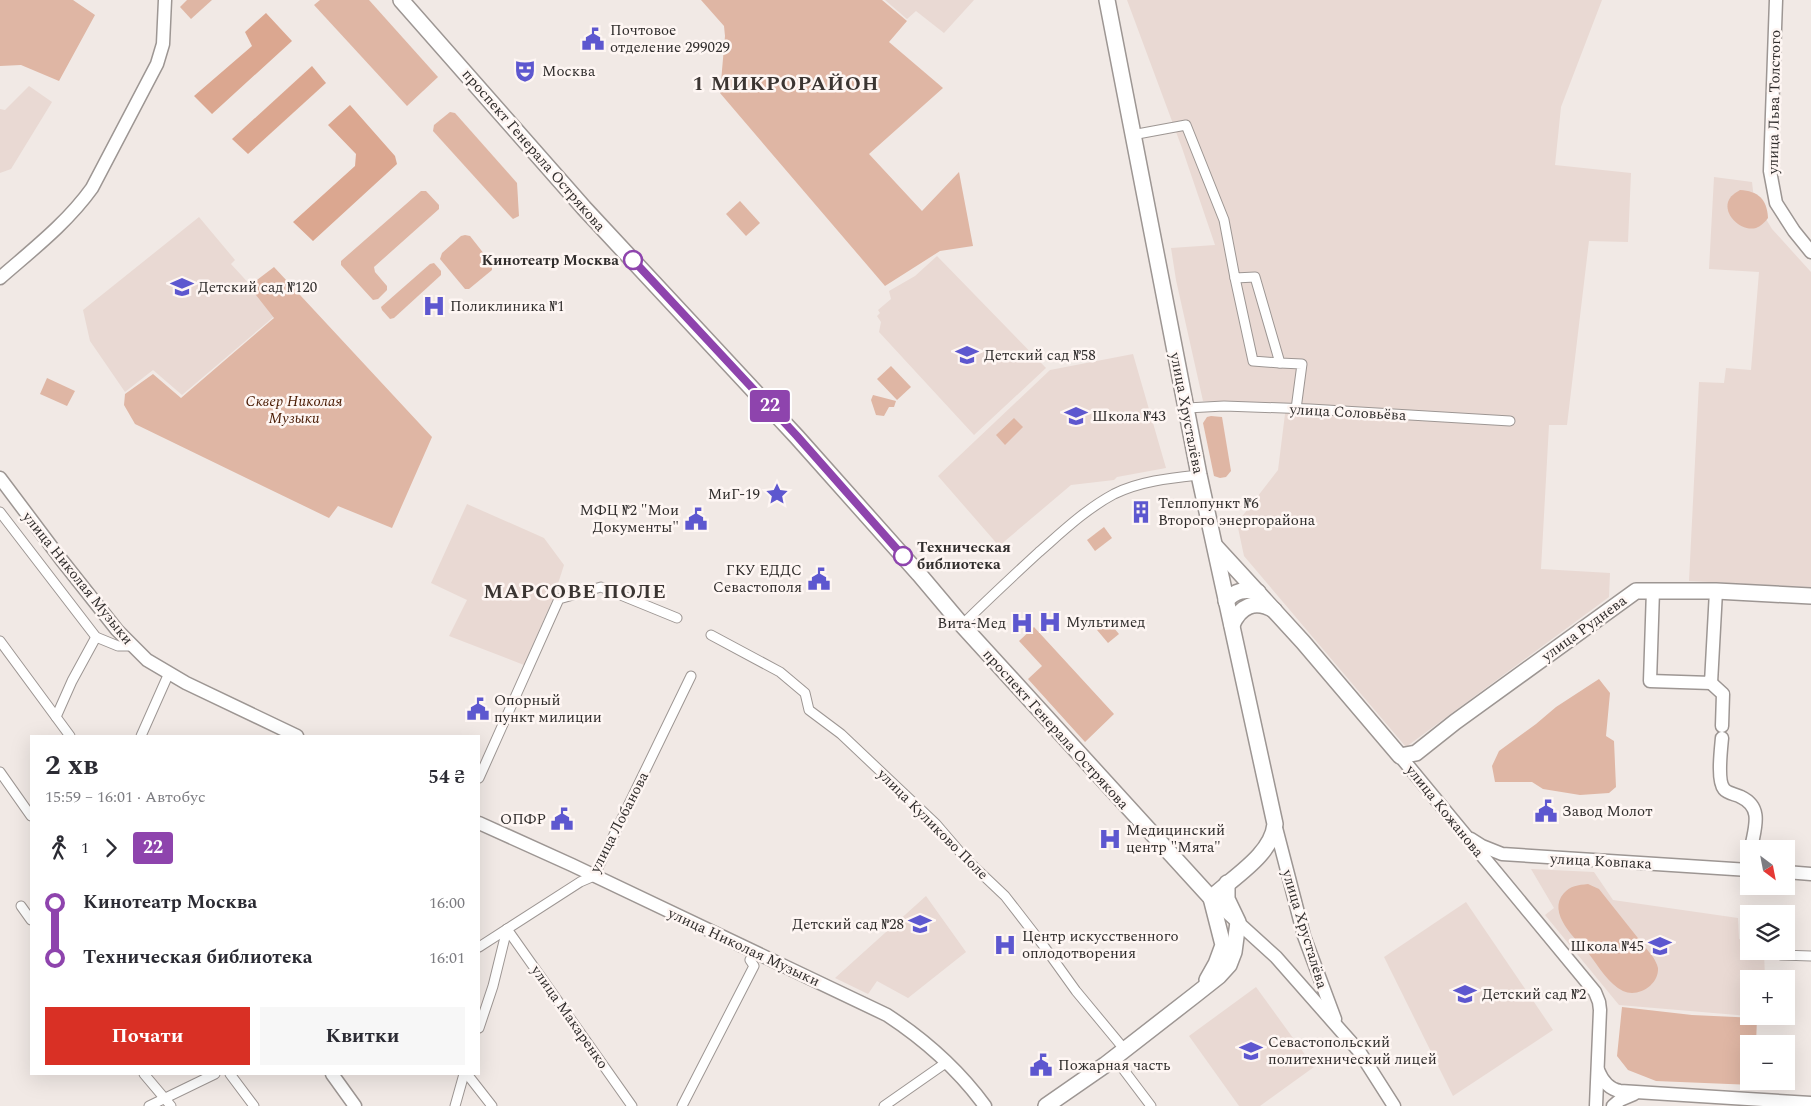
<!DOCTYPE html>
<html lang="uk">
<meta charset="utf-8">
<style>
:root{--surface:#fff;--page:#f7f7f7;--text:#2b2b33;--muted:#7c7c81;--accent:#d93025}
body{margin:0;font-family:Spectral,serif;background:var(--page);color:var(--text);height:100vh;display:flex;flex-direction:column;font-size:19px;white-space:nowrap}
*{box-sizing:border-box;margin:0}
p{font-size:16px;color:var(--muted)}
.icon{flex:none;width:28px;height:28px;fill:none;stroke:currentColor;stroke-width:2;stroke-linecap:round;stroke-linejoin:round}
.map{position:relative;flex:1;overflow:hidden}
.details{position:absolute;left:30px;top:735px;width:450px;height:340px;display:flex;flex-direction:column;background:var(--surface);border-radius:0px;box-shadow:0 5px 20px #0002}
.details>*{flex:none}
.badge{padding:0 10px;border-radius:4px;font-size:18px;line-height:32px}
.needle{width:32px;rotate:148deg}
.tools{position:absolute;left:1740px;top:840px;display:grid;gap:10px}
.tools a{display:grid;place-items:center;width:55px;height:55px;border-radius:0px;background:var(--surface);box-shadow:0 5px 20px #0002;font-size:25px}
.map>.badge{position:absolute;translate:-50% -50%;box-shadow:0 0 0 2px #fff}
.legs{display:flex;align-items:center;gap:8px;height:55px;padding:0 15px;font-size:16px}
.legs p{margin-inline-start:auto}
.overview{display:flex;align-items:center;justify-content:space-between;height:85px;padding:0 15px}
h1{font-size:28px;font-weight:700;line-height:38px}
.primary-button{display:flex;gap:10px;margin-top:auto;padding:10px 15px}
.primary-button a{flex:1;height:58px;border-radius:0px;background:var(--accent);color:#fff;font-size:20px;font-weight:700;line-height:58px;text-align:center}
.primary-button a+a{background:var(--page);color:var(--text)}
ul{padding:0 15px;list-style:none}
li{display:flex;align-items:center;gap:18px;height:55px;font-size:19px}
li i{display:grid;place-items:center;width:8px;height:100%;margin:0 6px;background:currentColor}
li i::after{content:'';width:12px;height:12px;margin:-6px;border:4px solid;border-radius:50%;background:var(--surface)}
li p{margin-inline-start:auto}
li:first-child i{background:linear-gradient(#0000 50%,currentColor 0)}
li:last-child i{background:linear-gradient(currentColor 50%,#0000 0)}
.map>svg:first-child{display:block}
.built{fill:#e9d9d3}
.green{fill:#dfb6a4}
.forest{fill:#dba790}
.lines{fill:none;stroke-linecap:round;stroke-linejoin:round}
.street-casing{stroke:#9d9693;stroke-width:11}
.secondary-casing{stroke:#9d9693;stroke-width:15}
.primary-casing{stroke:#9d9693;stroke-width:18}
.street{stroke:#fff;stroke-width:9}
.secondary{stroke:#fff;stroke-width:12}
.primary{stroke:#fff;stroke-width:15}
.line-1-casing{stroke:#fff;stroke-width:11}
.line-1{stroke:#8e44ad;stroke-width:8}
.stop-1-dot{fill:#fff;stroke:#8e44ad;stroke-width:2.5}
.labels{text-anchor:middle;stroke-width:5;stroke-linejoin:round;paint-order:stroke}
.poi-label{font-size:15px;fill:#302d2c;stroke:#fef6f3;text-anchor:start}
.street-label{font-size:15px;fill:#302d2c;stroke:#fef6f3}
.stop-label{font-size:15px;font-weight:bold;fill:#302d2c;stroke:#fef6f3;text-anchor:end}
.park-label{font-size:15px;font-style:italic;fill:#491a02;stroke:#fef6f3}
.district-label{font-size:20px;font-weight:bold;letter-spacing:1px;fill:#3b3532;stroke:#fef6f3}
</style>
<div class="map">
<svg width="1811" height="1106" viewBox="0 0 1811 1106">
<rect width="100%" height="100%" fill="#f1e9e5"/>
<g class="built">
<polygon points="885,0 974,0 944,33 916,11 907,19"/>
<polygon points="1127,0 1602,0 1561,107 1555,165 1631,173 1628,242 1589,241 1567,425 1549,425 1541,569 1610,573 1609,597 1406,747 1244,556 1237,523 1278,470 1286,406 1203,401 1176,280 1171,248 1215,245 1182,148"/>
<polygon points="29,86 52,102 11,169 0,173 0,109 5,110"/>
<polygon points="1714,177 1752,182 1754,199 1772,229 1811,272 1811,587 1689,581 1699,382 1724,383 1726,368 1751,370 1759,272 1709,269"/>
<polygon points="199,217 235,260 231,264 277,314 182,395 153,370 125,392 90,341 83,310"/>
<polygon points="937,256 1046,368 974,435 879,332 881,322 877,316 880,313 878,310 891,299 889,291 915,276"/>
<polygon points="1133,354 1166,468 1117,477 1114,480 1071,485 999,546 938,476 1050,370"/>
<polygon points="467,504 544,538 564,565 554,596 524,665 449,636 467,600 431,583"/>
<polygon points="1531,869 1594,872 1613,900 1738,918 1739,939 1749,941 1749,951 1764,951 1765,979 1749,979 1749,1016 1619,1005 1545,915 1554,908"/>
<polygon points="926,896 966,952 908,998 877,981 868,994 835,978"/>
<polygon points="1466,902 1553,1030 1453,1096 1384,957"/>
<polygon points="1256,987 1314,1067 1260,1106 1239,1106 1189,1036"/>
</g>
<g class="green">
<polygon points="0,0 73,0 95,15 59,81 21,65 0,66"/>
<polygon points="187,0 212,0 191,19 180,7"/>
<polygon points="320,0 369,0 438,77 407,106 314,5"/>
<polygon points="701,0 882,0 907,21 889,42 943,88 869,154 922,211 959,172 973,246 940,251 885,286 720,93 725,36 724,26"/>
<polygon points="450,112 455,113 517,183 519,216 513,219 511,217 433,131 434,125"/>
<path d="M1740,190C1758,191 1767,199 1768,218C1765,222 1761,226 1756,228C1742,232 1724,216 1728,202C1730,196 1735,193 1740,190Z"/>
<polygon points="421,191 426,191 439,205 439,209 374,267 375,272 387,286 387,290 378,299 373,300 341,265 341,261"/>
<polygon points="740,201 760,223 746,236 726,214"/>
<polygon points="465,235 470,236 492,264 492,270 469,289 465,289 440,259 442,253 461,236"/>
<polygon points="434,263 441,271 441,275 394,318 390,319 382,310 381,307 430,264"/>
<polygon points="274,267 432,437 392,528 338,506 329,518 135,424 124,405 125,394 153,374 181,398 274,318 249,286"/>
<polygon points="891,366 911,387 897,400 877,379"/>
<polygon points="47,378 75,391 67,406 40,394"/>
<polygon points="873,395 896,401 894,407 889,407 884,416 876,415 871,400"/>
<polygon points="1211,416 1222,417 1231,471 1226,477 1220,478 1214,476 1203,423 1207,417"/>
<polygon points="1014,418 1023,427 1005,445 996,435"/>
<polygon points="1104,527 1112,538 1095,551 1087,540"/>
<polygon points="1108,621 1119,634 1108,643 1097,630"/>
<polygon points="1034,627 1114,714 1085,742 1028,679 1042,666 1019,641"/>
<polygon points="1599,679 1610,693 1606,736 1614,741 1616,787 1609,793 1580,795 1543,789 1532,782 1495,782 1492,766 1499,751 1536,724 1556,707"/>
<path d="M1588,884L1599,889L1653,957C1655,960 1657,964 1658,968C1659,985 1638,998 1623,991C1609,984 1598,966 1589,954C1576,939 1546,913 1564,893C1570,886 1578,885 1588,884Z"/>
<polygon points="1622,1007 1692,1015 1757,1018 1756,1044 1749,1044 1749,1081 1754,1081 1753,1085 1656,1081 1628,1070 1617,1056"/>
</g>
<g class="forest">
<polygon points="266,13 292,41 212,114 194,96 252,46 245,32"/>
<polygon points="312,66 326,83 248,154 232,139"/>
<polygon points="350,105 395,156 397,164 313,241 293,222 355,166 356,154 328,125"/>
</g>
<g class="lines">
<defs>
<g id="street">
<polyline points="1132,135 1186,125 1224,220 1235,278 1255,277 1280,363 1302,364 1296,409"/>
<polyline points="1235,278 1253,361 1280,363"/>
<polyline points="1187,408 1224,406 1310,409 1510,421"/>
<polyline points="0,512 96,637 118,646 132,646"/>
<path d="M962,625C987,600 1013,576 1039,552C1063,531 1086,509 1114,494C1140,481 1171,478 1199,475"/>
<polyline points="711,635 780,672 805,693 809,710 841,734 936,824 966,859 1005,896 1043,945 1076,991 1125,1050"/>
<polyline points="0,641 70,736"/>
<polyline points="56,717 72,681 96,637"/>
<polyline points="141,736 169,673"/>
<polyline points="0,772 31,816"/>
<polyline points="479,778 559,599 601,587 677,618"/>
<polyline points="21,906 31,920"/>
<polyline points="507,929 632,1106"/>
<polyline points="479,947 580,882 594,876 691,676"/>
<polyline points="1781,955 1811,956"/>
<polyline points="479,1028 493,986 507,929"/>
<polyline points="1114,1057 1151,1106"/>
<polyline points="144,1074 171,1106"/>
<polyline points="230,1074 254,1106"/>
<polyline points="467,1074 492,1106"/>
<polyline points="149,1106 215,1074"/>
<polyline points="455,1106 464,1074"/>
<polyline points="682,1106 754,966 750,960 755,952"/>
<polyline points="884,1106 947,1062"/>
</g>
<g id="secondary">
<polyline points="1776,0 1770,171 1776,203 1794,231 1811,252"/>
<path d="M0,278C32,250 67,223 92,188L157,64L163,44L165,0"/>
<polyline points="0,478 60,558 117,630 147,660 186,683 297,736"/>
<polyline points="1653,590 1650,681 1711,683 1716,591"/>
<polyline points="1711,683 1723,694 1722,726"/>
<path d="M1722,738C1721,749 1717,781 1724,789C1728,794 1736,794 1741,797C1764,808 1754,829 1751,849"/>
<polyline points="1400,756 1595,992 1599,1002 1600,1010 1596,1106"/>
<path d="M479,823L572,865L887,1015C925,1040 958,1069 985,1106"/>
<polyline points="1275,824 1304,936 1335,1019"/>
<polyline points="1471,839 1482,846 1502,854 1749,870"/>
<polyline points="1786,872 1811,874"/>
<polyline points="1211,898 1276,957 1342,1032 1359,1051 1394,1106"/>
<path d="M1598,1070C1602,1080 1608,1089 1620,1091L1811,1103"/>
<polyline points="332,1074 355,1106"/>
<polyline points="1613,1106 1620,1100 1634,1094"/>
</g>
<g id="primary">
<polyline points="401,0 584,208 797,437 919,574 962,625 1211,898"/>
<path d="M1107,0L1199,475L1275,824C1272,855 1233,877 1211,898"/>
<polyline points="1216,547 1303,642 1400,756 1416,753 1455,722 1636,591 1716,591 1811,596"/>
<path d="M1226,601C1235,590 1245,589 1258,592"/>
<path d="M1232,625C1240,606 1255,599 1274,610"/>
<polyline points="1207,980 1216,964 1223,945 1211,898"/>
<polyline points="1046,1106 1105,1065 1195,995 1219,976 1229,965 1234,952 1238,922 1227,899 1227,883"/>
</g>
</defs>
<use href="#street" class="street-casing"/>
<use href="#secondary" class="secondary-casing"/>
<use href="#primary" class="primary-casing"/>
<use href="#street" class="street"/>
<use href="#secondary" class="secondary"/>
<use href="#primary" class="primary"/>
</g>
<g class="lines">
<defs>
<polyline id="line-1" points="633,260 797,436 903,556"/>
</defs>
<use href="#line-1" class="line-1-casing"/>
<use href="#line-1" class="line-1"/>
</g>
<defs>
<symbol id="civic-bare" viewBox="-9 -9 18 18"><path d="M-.6-6.5H3V-4.5H.6V-3L4-1V1h2V6H-6V1h2V-1L-.6-3ZM-1.2 2.5V6h2.4V2.5Z" fill="#5d57cf" stroke="#fef6f3" stroke-width="2.5" paint-order="stroke"/></symbol>
<symbol id="theatre-bare" viewBox="-9 -9 18 18"><path d="M-5-5.5Q0-4 5-5.5V0Q5 5 0 6Q-5 5-5 0ZM-3.3-2.5H-1v1.5H-3.3ZM1-2.5H3.3v1.5H1ZM-2.8 1Q0 5.5 2.8 1Z" fill="#5d57cf" stroke="#fef6f3" stroke-width="2.5" paint-order="stroke"/></symbol>
<symbol id="school-bare" viewBox="-9 -9 18 18"><path d="M0-5L7-2L0 1L-7-2ZM-4 1L0 2.5L4 1V4Q0 6-4 4Z" fill="#5d57cf" stroke="#fef6f3" stroke-width="2.5" paint-order="stroke"/></symbol>
<symbol id="hospital-bare" viewBox="-9 -9 18 18"><path d="M-5-5h3v3.5h4V-5h3V5h-3V1.5h-4V5h-3Z" fill="#5d57cf" stroke="#fef6f3" stroke-width="2.5" paint-order="stroke"/></symbol>
<symbol id="sight-bare" viewBox="-9 -9 18 18"><path d="M0-6L1.8-2.2L6-1.7L2.9 1.2L3.7 5.4L0 3.3L-3.7 5.4L-2.9 1.2L-6-1.7L-1.8-2.2Z" fill="#5d57cf" stroke="#fef6f3" stroke-width="2.5" paint-order="stroke"/></symbol>
<symbol id="building-bare" viewBox="-9 -9 18 18"><path d="M-4-6H4V6H1V3H-1V6H-4ZM-2.5-4.3h1.7v1.8h-1.7ZM.8-4.3h1.7v1.8H.8ZM-2.5-1h1.7V.8h-1.7ZM.8-1h1.7V.8H.8Z" fill="#5d57cf" stroke="#fef6f3" stroke-width="2.5" paint-order="stroke"/></symbol>
</defs>
<g fill-rule="evenodd">
<use href="#civic-bare" x="577" y="23" width="32" height="32"/>
<use href="#theatre-bare" x="509" y="55" width="32" height="32"/>
<use href="#school-bare" x="166" y="271" width="32" height="32"/>
<use href="#hospital-bare" x="418" y="290" width="32" height="32"/>
<use href="#school-bare" x="951" y="339" width="32" height="32"/>
<use href="#school-bare" x="1060" y="400" width="32" height="32"/>
<use href="#sight-bare" x="761" y="478" width="32" height="32"/>
<use href="#building-bare" x="1125" y="496" width="32" height="32"/>
<use href="#civic-bare" x="680" y="503" width="32" height="32"/>
<use href="#civic-bare" x="803" y="563" width="32" height="32"/>
<use href="#hospital-bare" x="1034" y="606" width="32" height="32"/>
<use href="#hospital-bare" x="1006" y="607" width="32" height="32"/>
<use href="#civic-bare" x="462" y="693" width="32" height="32"/>
<use href="#civic-bare" x="1530" y="795" width="32" height="32"/>
<use href="#civic-bare" x="546" y="803" width="32" height="32"/>
<use href="#hospital-bare" x="1094" y="823" width="32" height="32"/>
<use href="#school-bare" x="904" y="908" width="32" height="32"/>
<use href="#hospital-bare" x="989" y="929" width="32" height="32"/>
<use href="#school-bare" x="1644" y="930" width="32" height="32"/>
<use href="#school-bare" x="1449" y="978" width="32" height="32"/>
<use href="#school-bare" x="1235" y="1035" width="32" height="32"/>
<use href="#civic-bare" x="1025" y="1049" width="32" height="32"/>
</g>
<g class="stop-1-dot">
<circle cx="633" cy="260" r="9"/>
<circle cx="903" cy="556" r="9"/>
</g>
<g class="labels">
<g class="poi-label">
<text x="610" y="35">Почтовое<tspan x="610" dy="17">отделение 299029</tspan></text>
<text x="542" y="76">Москва</text>
<text x="198" y="292">Детский сад №120</text>
<text x="450" y="311">Поликлиника №1</text>
<text x="984" y="360">Детский сад №58</text>
<text x="1092" y="421">Школа №43</text>
<text x="760" y="499" text-anchor="end">МиГ-19</text>
<text x="1158" y="508">Теплопункт №6<tspan x="1158" dy="17">Второго энергорайона</tspan></text>
<text x="679" y="515" text-anchor="end">МФЦ №2 "Мои<tspan x="679" dy="17">Документы"</tspan></text>
<text x="802" y="575" text-anchor="end">ГКУ ЕДДС<tspan x="802" dy="17">Севастополя</tspan></text>
<text x="1066" y="627">Мультимед</text>
<text x="1006" y="628" text-anchor="end">Вита-Мед</text>
<text x="494" y="705">Опорный<tspan x="494" dy="17">пункт милиции</tspan></text>
<text x="1562" y="816">Завод Молот</text>
<text x="546" y="824" text-anchor="end">ОПФР</text>
<text x="1126" y="835">Медицинский<tspan x="1126" dy="17">центр "Мята"</tspan></text>
<text x="904" y="929" text-anchor="end">Детский сад №28</text>
<text x="1022" y="941">Центр искусственного<tspan x="1022" dy="17">оплодотворения</tspan></text>
<text x="1644" y="951" text-anchor="end">Школа №45</text>
<text x="1482" y="999">Детский сад №2</text>
<text x="1268" y="1047">Севастопольский<tspan x="1268" dy="17">политехнический лицей</tspan></text>
<text x="1058" y="1070">Пожарная часть</text>
</g>
<g class="street-label">
<text transform="translate(1774 102) rotate(-89)" y="5">улица Льва Толстого</text>
<text transform="translate(534 150) rotate(49)" y="5">проспект Генерала Острякова</text>
<text transform="translate(1348 412) rotate(3)" y="5">улица Соловьёва</text>
<text transform="translate(1187 413) rotate(79)" y="5">улица Хрусталёва</text>
<text transform="translate(78 578) rotate(51)" y="5">улица Николая Музыки</text>
<text transform="translate(1584 628) rotate(-36)" y="5">улица Руднева</text>
<text transform="translate(1056 729) rotate(48)" y="5">проспект Генерала Острякова</text>
<text transform="translate(1445 811) rotate(51)" y="5">улица Кожанова</text>
<text transform="translate(619 822) rotate(-63)" y="5">улица Лобанова</text>
<text transform="translate(933 824) rotate(45)" y="5">улица Куликово Поле</text>
<text transform="translate(1601 861) rotate(3)" y="5">улица Ковпака</text>
<text transform="translate(1305 929) rotate(73)" y="5">улица Хрусталёва</text>
<text transform="translate(744 947) rotate(25)" y="5">улица Николая Музыки</text>
<text transform="translate(570 1017) rotate(55)" y="5">улица Макаренко</text>
</g>
<g class="stop-label">
<text x="619" y="265">Кинотеатр Москва</text>
<text x="917" y="552" text-anchor="start">Техническая<tspan x="917" dy="17">библиотека</tspan></text>
</g>
<g class="park-label">
<text x="294" y="406">Сквер Николая<tspan x="294" dy="17">Музыки</tspan></text>
</g>
<g class="district-label">
<text x="786" y="90">1 МИКРОРАЙОН</text>
<text x="575" y="598">МАРСОВЕ ПОЛЕ</text>
</g>
</g>
</svg>
<div class="tools">
<a><svg class="needle" viewBox="-14 -14 28 28"><path d="M0-13l5 13h-10z" fill="#e53935"/><path d="M0 13l5-13h-10z" fill="#7c7c81"/></svg></a>
<a><svg class="icon" aria-label="layers" viewBox="0 0 24 24"><path d="M12 4l9 5-9 5-9-5zM3 14l9 5 9-5"/></svg></a>
<a>+</a>
<a>−</a>
</div>
<b class="badge" style="left:770px;top:406px;background:#8e44ad;color:#fff">22</b>
<section class="details">
<div class="overview"><div><h1>2 хв</h1><p>15:59 – 16:01 · Автобус</p></div><b>54 ₴</b></div>
<div class="legs"><svg class="icon" aria-label="walk" viewBox="0 0 24 24"><circle cx="13" cy="4" r="2"/><path d="M13 8l-2 6 4 7M11 14l-3 7M7 12l3-4h3l4 4"/></svg>1<svg class="icon" aria-label="forward" viewBox="0 0 24 24"><path d="M9 5l7 7-7 7"/></svg><b class="badge" style="background:#8e44ad;color:#fff">22</b></div>
<ul>
<li><i style="color:#8e44ad"></i><b>Кинотеатр Москва</b><p>16:00</p></li>
<li><i style="color:#8e44ad"></i><b>Техническая библиотека</b><p>16:01</p></li>
</ul>
<div class="primary-button"><a>Почати</a><a>Квитки</a></div>
</section>
</div>
